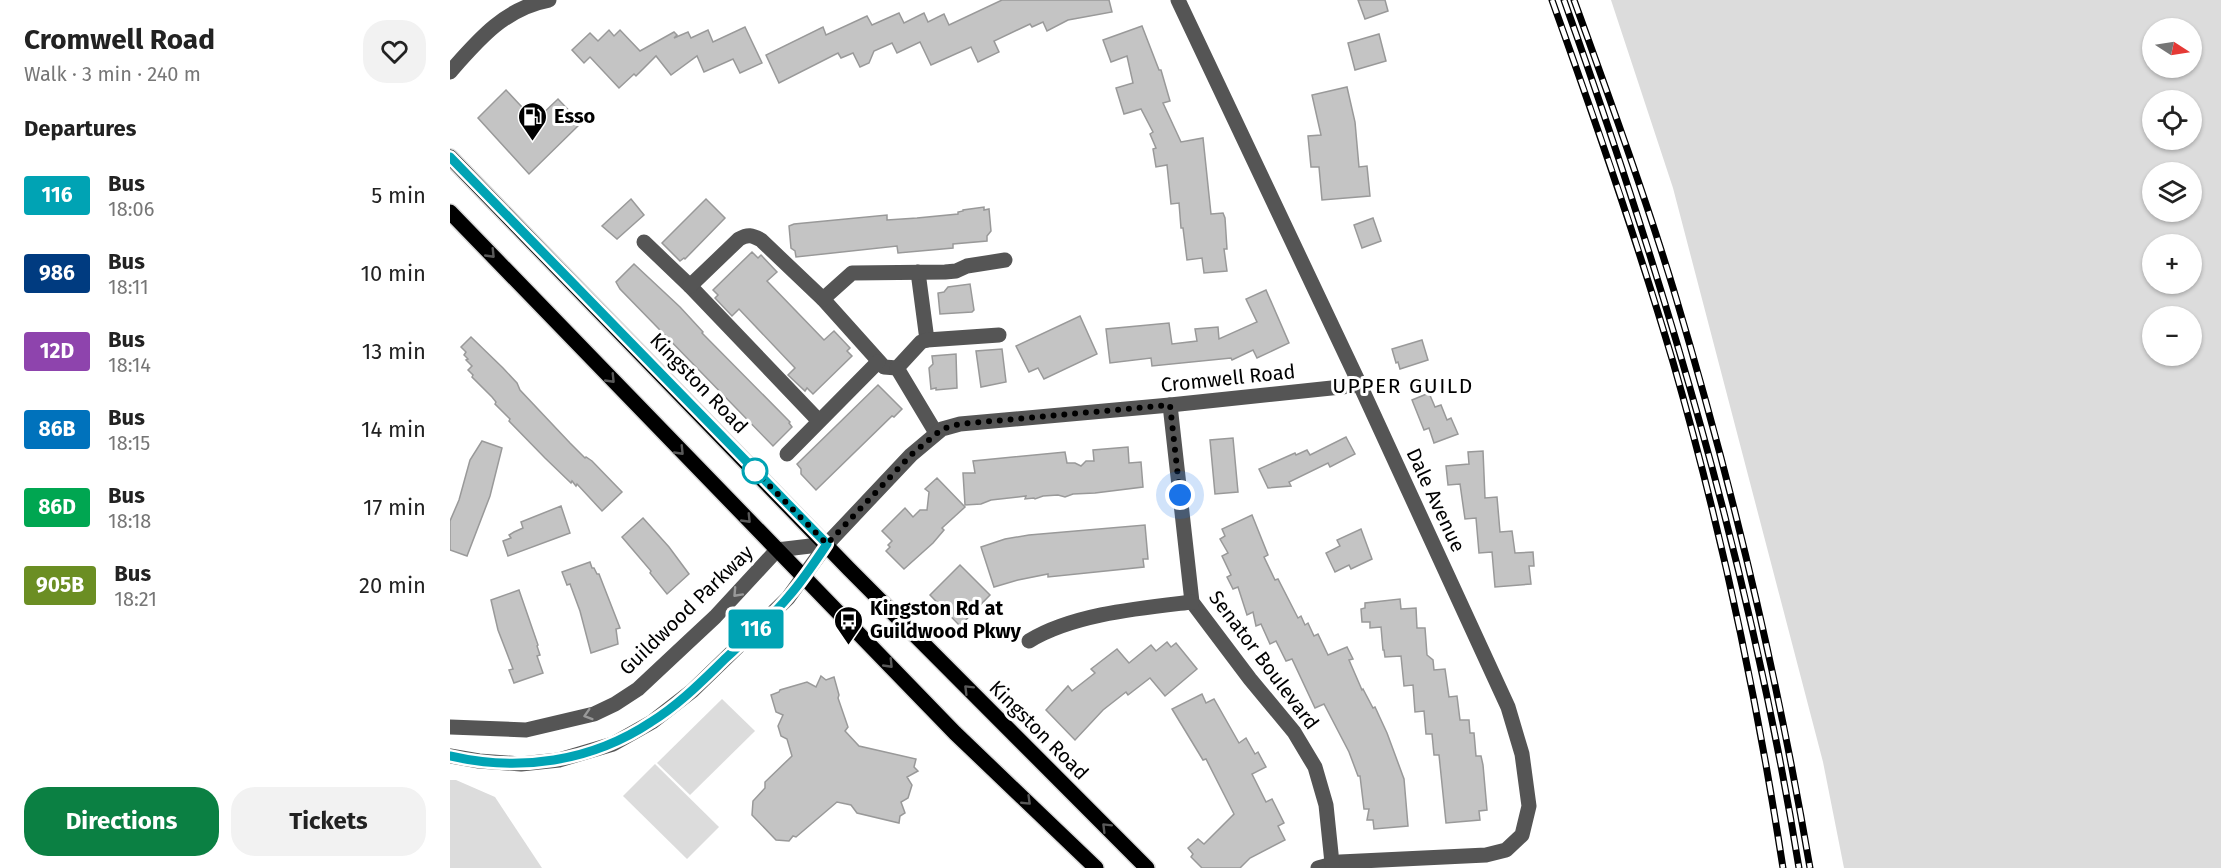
<!DOCTYPE html>
<meta charset="utf-8">
<style>
:root{--surface:#fff;--page:#f2f2f2;--text:#222;--muted:#767676;--accent:#0b8043}
body{margin:0;font-family:"Fira Sans",sans-serif;background:var(--page);color:var(--text);height:100vh;display:flex;flex-direction:column;font-size:22px;white-space:nowrap}
*{box-sizing:border-box;margin:0}
p{font-size:20px;color:var(--muted)}
.icon{flex:none;width:33px;height:33px;fill:none;stroke:currentColor;stroke-width:2;stroke-linecap:round;stroke-linejoin:round}
.map{position:relative;flex:1;overflow:hidden}
.panel{display:flex;flex-direction:column;background:var(--surface);width:450px}
.panel>*{flex:none}
.badge{padding:0 12px;border-radius:4px;font-size:21px;line-height:39px}
.needle{width:39px;rotate:102deg}
.fabs{position:absolute;left:1692px;top:18px;display:grid;gap:12px}
.fabs a{display:grid;place-items:center;width:60px;height:60px;border-radius:50%;background:var(--surface);box-shadow:0 2px 4px #0004;font-size:30px}
.you{position:absolute;width:30px;height:30px;margin:-15px;border:4px solid #fff;border-radius:50%;background:#1a73e8;box-shadow:0 0 0 9px #1a73e833}
.map>.badge{position:absolute;translate:-50% -50%;box-shadow:0 0 0 3px #fff}
h2{padding:0 24px;font-size:22px;line-height:54px}
.round{display:grid;place-items:center;flex:none;width:63px;height:63px;border-radius:24px;background:var(--page)}
.head{display:flex;align-items:center;justify-content:space-between;height:102px;padding:0 24px}
h1{font-size:28px;font-weight:700;line-height:45px}
.action{display:flex;gap:12px;margin-top:auto;padding:12px 24px}
.action a{flex:1;height:69px;border-radius:24px;background:var(--accent);color:#fff;font-size:24px;font-weight:700;line-height:69px;text-align:center}
.action a+a{background:var(--page);color:var(--text)}
ul{padding:0;list-style:none}
li{display:flex;align-items:center;gap:18px;height:78px;padding:0 24px}
li div{flex:1}
li b{display:block;font-size:22px}
li em{font-style:normal}
li .badge{min-width:66px;font-weight:700;text-align:center}
main{display:flex;flex:1;min-height:0}
.map>svg:first-child{display:block}
.green{fill:#dcdcdc;fill-rule:evenodd}
.building{fill:#c4c4c4;stroke:#999;stroke-width:1.5}
.lines{fill:none;stroke-linecap:round;stroke-linejoin:round}
.major-casing{stroke:#dbdbdb;stroke-width:18}
.minor{stroke:#555;stroke-width:15}
.major{stroke:#000;stroke-width:15}
.rail-casing{stroke:#000;stroke-width:7}
.rail{stroke:#fff;stroke-width:4.5;stroke-dasharray:14;stroke-linecap:butt}
.oneway{stroke:#595959}
.oneway2{stroke:#999}
.line-casing{stroke:#fff;stroke-width:14}
.line{stroke:#00a3b4;stroke-width:9}
.walk{stroke:#000;stroke-width:6;stroke-dasharray:0 10.8}
.stop-dot{fill:#fff;stroke:#00a3b4;stroke-width:3}
.labels{text-anchor:middle;stroke-width:6;stroke-linejoin:round;paint-order:stroke}
.poi-label{font-size:20px;font-weight:bold;fill:#000;stroke:#fff;text-anchor:start}
.street-label{font-size:20px;fill:#000;stroke:#fff}
.neighbourhood-label{font-size:21px;letter-spacing:1.5px;fill:#000;stroke:#fff}
</style>
<main>
<section class="panel">
<div class="head"><div><h1>Cromwell Road</h1><p>Walk · 3 min · 240 m</p></div><a class="round"><svg class="icon" aria-label="heart" viewBox="0 0 24 24"><path d="M12 20l-8-8c-3-5 5-10 8-4 3-6 11-1 8 4z"/></svg></a></div>
<h2>Departures</h2>
<ul>
<li><span class="badge" style="background:#00a3b4;color:#fff">116</span><div><b>Bus</b><p>18:06</p></div><em>5 min</em></li>
<li><span class="badge" style="background:#003b80;color:#fff">986</span><div><b>Bus</b><p>18:11</p></div><em>10 min</em></li>
<li><span class="badge" style="background:#8e44ad;color:#fff">12D</span><div><b>Bus</b><p>18:14</p></div><em>13 min</em></li>
<li><span class="badge" style="background:#0072bc;color:#fff">86B</span><div><b>Bus</b><p>18:15</p></div><em>14 min</em></li>
<li><span class="badge" style="background:#00a651;color:#fff">86D</span><div><b>Bus</b><p>18:18</p></div><em>17 min</em></li>
<li><span class="badge" style="background:#6b8e23;color:#fff">905B</span><div><b>Bus</b><p>18:21</p></div><em>20 min</em></li>
</ul>
<div class="action"><a>Directions</a><a>Tickets</a></div>
</section>
<div class="map">
<svg width="1771" height="868" viewBox="0 0 1771 868">
<rect width="100%" height="100%" fill="#fff"/>
<g class="green">
<path d="M1161,0H1771V868H1394L1373,762L1223,188ZM1702,28H1742V68H1702ZM1702,100H1742V140H1702ZM1702,172H1742V212H1702ZM1702,244H1742V284H1702ZM1702,316H1742V356H1702Z"/>
<polygon points="272,699 305,731 240,795 207,763"/>
<polygon points="205,764 269,827 237,859 173,796"/>
<polygon points="0,780 6,780 45,797 92,868 0,868"/>
</g>
<g class="building">
<polygon points="552,0 659,0 662,12 618,20 597,31 593,22 582,27 580,24 544,41 549,52 528,62 521,47 481,65 470,42 447,53 442,43 424,51 419,63 410,67 403,53 391,58 388,53 329,83 316,55 373,27 376,35 417,16 422,25 449,13 454,23 474,13 478,22 494,14 499,25"/>
<polygon points="908,0 935,0 938,11 915,19"/>
<polygon points="692,26 709,70 711,70 720,101 713,103 731,142 753,138 761,214 773,213 775,218 777,249 774,249 777,271 754,273 752,258 737,260 733,228 731,228 729,203 721,204 717,165 706,167 703,149 706,148 700,134 703,132 691,109 674,114 666,88 683,83 677,56 661,62 653,40"/>
<polygon points="295,27 312,63 290,73 283,59 254,72 247,56 221,75 206,56 186,76 184,74 169,88 140,57 134,63 122,50 140,33 148,41 159,30 164,36 170,30 190,51 224,32 227,35 224,38 238,32 241,38 258,30 263,42"/>
<polygon points="929,34 936,61 905,70 898,43"/>
<polygon points="897,87 905,122 909,167 917,166 920,196 872,200 869,167 861,167 858,136 871,135 862,95"/>
<polygon points="56,90 85,121 108,99 131,123 79,174 28,118"/>
<polygon points="181,199 194,215 167,239 152,226"/>
<polygon points="256,199 275,218 235,259 234,258 230,261 212,243"/>
<polygon points="534,207 534,210 539,209 541,231 537,236 537,241 503,244 503,248 448,253 447,246 346,257 345,251 341,248 339,226 344,224 437,215 437,220 467,218 508,214 508,212 513,211 513,210"/>
<polygon points="923,218 931,241 912,248 904,225"/>
<polygon points="302,252 308,258 311,255 327,272 317,281 374,340 384,331 400,348 397,351 402,356 363,394 357,388 355,391 338,375 345,368 289,309 282,316 265,298 268,295 263,290"/>
<polygon points="184,264 230,307 253,332 252,333 340,422 339,423 342,427 323,446 170,289 166,282"/>
<polygon points="520,284 524,310 522,312 490,314 488,293 494,292 498,287"/>
<polygon points="816,290 839,343 807,358 803,350 782,360 781,358 702,366 701,358 660,363 656,329 719,323 722,344 747,341 745,329 768,327 769,339 807,322 796,299"/>
<polygon points="630,316 647,354 594,379 588,368 579,372 566,346"/>
<polygon points="21,337 53,368 67,383 70,390 120,443 135,458 136,457 142,461 172,492 152,511 127,484 126,486 122,481 121,483 95,458 59,421 60,419 45,404 46,402 42,397 22,377 23,375 18,370 22,366 16,360 18,359 14,355 16,352 11,347"/>
<polygon points="972,340 978,360 950,369 948,362 946,363 942,349"/>
<polygon points="552,349 556,382 531,387 526,351"/>
<polygon points="506,354 507,388 486,390 486,388 481,389 479,368 483,364 482,356"/>
<polygon points="428,385 452,409 444,417 442,416 366,490 351,474 351,469 347,464"/>
<polygon points="979,393 985,407 991,405 997,420 1001,418 1008,434 984,443 979,428 974,430 962,400"/>
<polygon points="896,437 905,454 880,467 878,463 839,482 841,486 818,488 809,469 845,453 846,455 857,450 860,455"/>
<polygon points="783,438 788,492 765,494 760,440"/>
<polygon points="32,441 52,448 40,496 17,556 0,550 0,521 9,500 20,460"/>
<polygon points="678,447 679,463 691,462 693,487 645,493 623,494 615,497 608,495 593,496 585,499 584,498 575,499 576,496 541,500 531,504 515,505 513,473 525,473 523,461 615,452 617,463 625,463 631,466 636,461 644,461 643,450"/>
<polygon points="1033,451 1035,498 1047,497 1050,532 1062,531 1065,553 1083,552 1084,566 1079,566 1081,584 1045,587 1042,552 1029,553 1026,518 1015,519 1010,484 998,485 996,466 1019,464 1018,452"/>
<polygon points="487,478 515,507 492,528 494,530 483,543 454,569 436,551 440,547 438,545 442,541 432,531 455,508 463,517 470,510 477,510 479,492 475,489"/>
<polygon points="111,506 120,533 58,556 53,541 61,538 59,535 64,532 73,528 71,522"/>
<polygon points="802,515 818,555 814,557 825,580 828,579 848,618 851,616 855,625 858,623 864,636 868,634 878,655 897,647 903,659 899,660 912,690 913,689 923,708 925,707 937,733 954,779 958,826 924,829 923,820 917,820 919,809 914,809 910,776 908,776 899,752 874,704 865,708 842,659 836,661 826,641 820,644 811,624 806,626 803,612 797,615 788,587 783,589 777,577 781,575 772,556 778,553 770,539 775,536 772,529"/>
<polygon points="193,518 219,547 239,574 217,594 200,573 201,571 172,537"/>
<polygon points="695,525 698,559 693,559 694,567 598,577 598,574 568,580 544,587 531,547 555,539 579,535"/>
<polygon points="911,529 922,559 901,569 899,565 885,572 876,553 890,546 887,540"/>
<polygon points="140,562 142,568 144,568 147,574 149,574 170,628 166,629 168,644 141,653 130,611 120,584 117,585 112,572"/>
<polygon points="510,565 540,595 510,626 480,595"/>
<polygon points="69,590 88,645 87,646 90,655 87,656 93,673 64,683 59,670 63,669 48,630 41,600"/>
<polygon points="950,599 951,609 966,608 967,628 975,628 977,655 983,660 984,670 995,669 999,697 1007,696 1010,720 1019,720 1020,733 1024,733 1026,756 1031,756 1033,765 1037,810 1029,811 1030,820 996,823 989,755 984,755 982,734 976,734 974,711 965,712 963,685 954,686 951,656 935,657 934,650 933,650 931,627 920,628 920,622 912,622 911,609 915,608 915,603"/>
<polygon points="717,642 721,647 726,643 747,669 715,696 700,678 678,695 676,692 653,710 625,740 596,710 618,686 622,691 645,673 641,669 667,649 679,663 701,645 706,651"/>
<polygon points="371,676 376,680 384,677 389,695 388,698 398,727 395,731 409,746 466,759 464,767 468,771 457,777 462,785 458,798 451,802 455,813 450,816 449,823 407,813 401,805 387,802 346,837 343,836 339,841 326,840 302,815 303,801 315,788 315,782 342,756 337,739 331,736 328,726 333,715 326,712 321,695 329,692 330,690 357,682 366,687"/>
<polygon points="752,694 756,703 764,699 789,743 796,738 805,754 808,752 816,767 802,774 816,802 822,799 834,823 828,826 835,840 800,858 790,868 752,868 741,857 743,854 738,848 748,839 754,844 784,814 756,759 753,760 722,709"/>
</g>
<g class="lines">
<defs>
<g id="major">
<polyline points="0,157 399,569 697,868"/>
<polyline points="0,212 505,733 646,868"/>
</g>
</defs>
<use href="#major" class="major-casing"/>
<g class="minor">
<polyline points="728,0 910,385 1058,707 1072,754 1079,806 1072,835 1056,850 1036,855 890,862 868,868"/>
<path d="M0,72C28,40 55,8 99,0"/>
<polyline points="194,242 240,286 368,420"/>
<polyline points="468,272 477,340"/>
<path d="M240,286L289,239C298,234 302,235 311,240L373,299L434,367L447,368L471,342L477,340L549,335"/>
<polyline points="373,299 402,273 495,272 506,271 517,266 555,260"/>
<polyline points="447,368 486,433"/>
<polyline points="720,405 742,602 800,679 844,732 865,767 876,805 882,863"/>
<polyline points="337,454 428,362"/>
<path d="M579,641C623,614 691,608 742,602"/>
<polyline points="0,727 76,730 144,714 165,704 188,689 235,645 265,617 327,550 377,544"/>
<polyline points="0,756 29,761 71,764 109,760 163,744 202,722 242,691 338,598 377,544 461,455 492,429 510,424 720,405 910,385"/>
</g>
<use href="#major" class="major"/>
<defs>
<g id="rail">
<path d="M1102,0C1145,120 1187,240 1223,362C1271,528 1307,698 1333,868"/>
<path d="M1114,0C1215,283 1301,570 1349,868"/>
<path d="M1124,0C1159,97 1194,193 1224,291C1281,481 1327,673 1360,868"/>
</g>
</defs>
<use href="#rail" class="rail-casing"/>
<use href="#rail" class="rail"/>
</g>
<defs><path id="oneway-chevron" d="M-2-3.5L2.5 0L-2 3.5" fill="none" stroke-width="1.6" stroke-linecap="round" stroke-linejoin="round" transform="scale(1.5)"/></defs>
<g class="oneway">
<use href="#oneway-chevron" transform="translate(41 254) rotate(46)"/>
<use href="#oneway-chevron" transform="translate(161 379) rotate(46)"/>
<use href="#oneway-chevron" transform="translate(230 451) rotate(46)"/>
<use href="#oneway-chevron" transform="translate(297 519) rotate(46)"/>
<use href="#oneway-chevron" transform="translate(439 664) rotate(46)"/>
<use href="#oneway-chevron" transform="translate(518 689) rotate(-135)"/>
<use href="#oneway-chevron" transform="translate(577 801) rotate(44)"/>
<use href="#oneway-chevron" transform="translate(656 827) rotate(-135)"/>
</g>
<g class="oneway2">
<use href="#oneway-chevron" transform="translate(287 593) rotate(133)"/>
<use href="#oneway-chevron" transform="translate(138 715) rotate(163)"/>
</g>
<g class="lines">
<defs>
<path id="line" d="M0,157L377,544C365,562 353,580 339,596C321,618 298,637 277,657C253,680 230,704 201,722C141,762 69,772 0,756"/>
</defs>
<use href="#line" class="line-casing"/>
<use href="#line" class="line"/>
<polyline class="walk" points="305,471 377,544 461,455 492,429 510,424 720,405 730,495"/>
</g>
<defs>
<symbol id="fuel-pin" viewBox="-11 -11 22 30"><path d="M0 17L-7.5 6A9.5 9.5 0 1 1 7.5 6Z" fill="#000" stroke="#fff"/><path d="M-5.5-6h7V0h2V4h1.3V-2.5L3-4.5l.8-.8L6-3V5H2.5V1h-1V6h-7ZM-4.2-4.7v3.2H.2V-4.7Z" fill="#fff"/></symbol>
<symbol id="bus-pin" viewBox="-11 -11 22 30"><path d="M0 17L-7.5 6A9.5 9.5 0 1 1 7.5 6Z" fill="#000" stroke="#fff"/><path d="M-5-6H5V4H4V6H2V4H-2V6H-4V4H-5ZM-3.5-4V0h7V-4ZM-3.5 1.2v1.5H-2V1.2ZM2 1.2v1.5H3.5V1.2Z" fill="#fff"/></symbol>
</defs>
<g fill-rule="evenodd">
<use href="#fuel-pin" x="66" y="100" width="33" height="45"/>
<use href="#bus-pin" x="382" y="604" width="33" height="45"/>
</g>
<circle class="stop-dot" cx="305" cy="471" r="12"/>
<g class="labels">
<g class="poi-label">
<text x="104" y="123">Esso</text>
<text x="420" y="615">Kingston Rd at<tspan x="420" dy="23">Guildwood Pkwy</tspan></text>
</g>
<g class="street-label">
<text transform="translate(778 378) rotate(-6)" y="7">Cromwell Road</text>
<text transform="translate(249 383) rotate(46)" y="7">Kingston Road</text>
<text transform="translate(986 500) rotate(65)" y="7">Dale Avenue</text>
<text transform="translate(236 610) rotate(-44)" y="7">Guildwood Parkway</text>
<text transform="translate(814 660) rotate(53)" y="7">Senator Boulevard</text>
<text transform="translate(589 730) rotate(45)" y="7">Kingston Road</text>
</g>
<g class="neighbourhood-label">
<text x="953" y="393">UPPER GUILD</text>
</g>
</g>
</svg>
<div class="fabs">
<a><svg class="needle" viewBox="-14 -14 28 28"><path d="M0-13l5 13h-10z" fill="#e53935"/><path d="M0 13l5-13h-10z" fill="#767676"/></svg></a>
<a><svg class="icon" aria-label="locate" viewBox="0 0 24 24"><circle cx="12" cy="12" r="6"/><path d="M12 2v4M12 18v4M2 12h4M18 12h4"/></svg></a>
<a><svg class="icon" aria-label="layers" viewBox="0 0 24 24"><path d="M12 4l9 5-9 5-9-5zM3 14l9 5 9-5"/></svg></a>
<a>+</a>
<a>−</a>
</div>
<div class="you" style="left:730px;top:495px"></div>
<b class="badge" style="left:306px;top:629px;background:#00a3b4;color:#fff">116</b>
</div>
</main>
